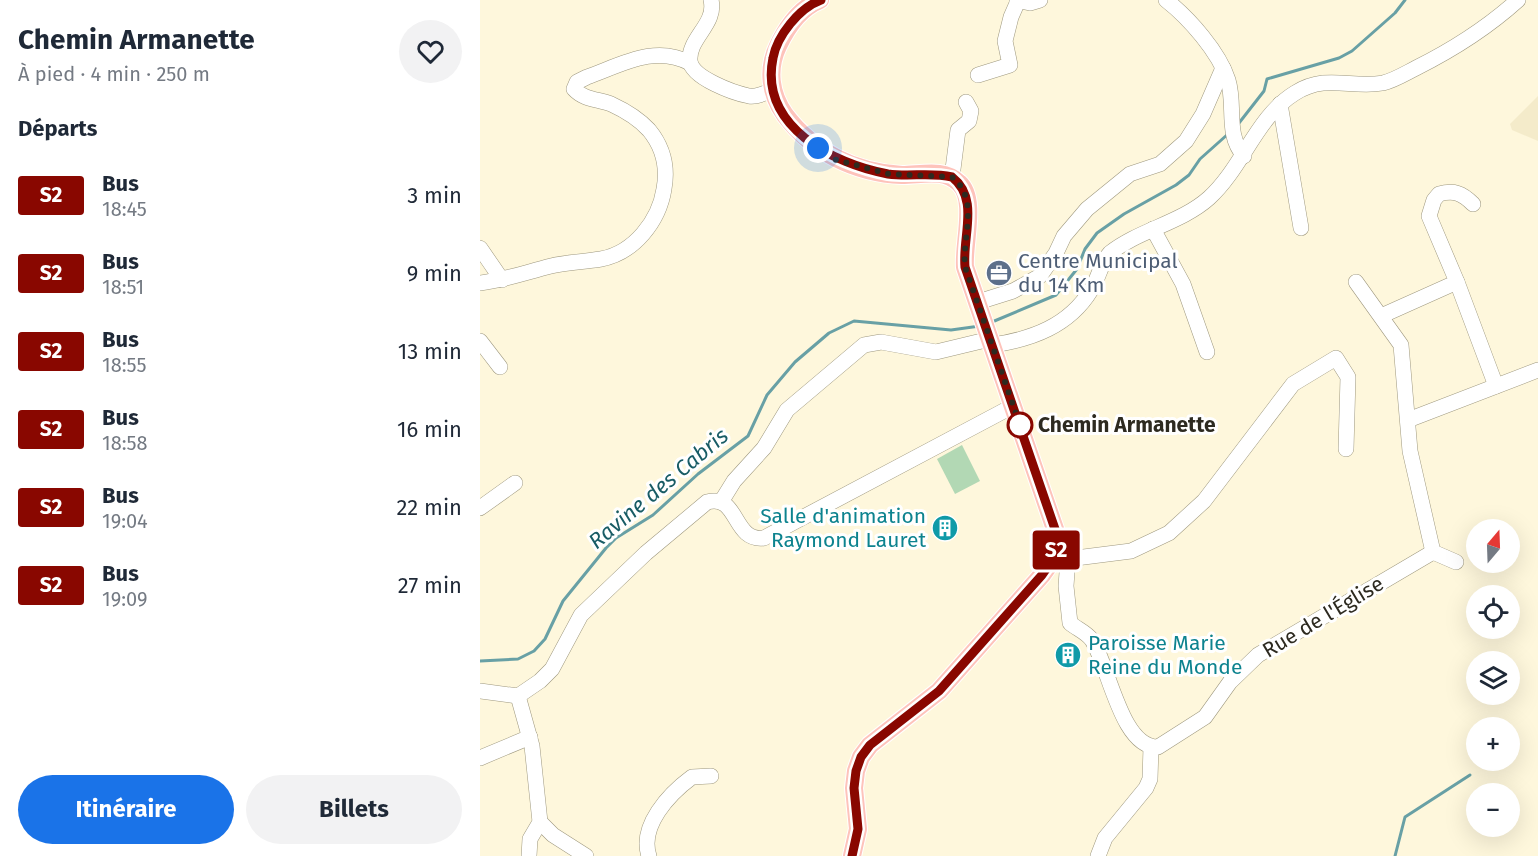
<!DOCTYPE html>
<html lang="fr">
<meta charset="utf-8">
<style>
:root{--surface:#fff;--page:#f2f2f3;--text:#1f2937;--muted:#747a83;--accent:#1a73e8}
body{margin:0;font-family:"Fira Sans",sans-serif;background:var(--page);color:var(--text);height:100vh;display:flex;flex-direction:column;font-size:22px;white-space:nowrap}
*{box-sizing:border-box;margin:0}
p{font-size:20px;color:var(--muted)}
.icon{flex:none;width:33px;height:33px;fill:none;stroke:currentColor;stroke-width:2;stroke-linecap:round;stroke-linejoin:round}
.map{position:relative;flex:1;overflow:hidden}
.drawer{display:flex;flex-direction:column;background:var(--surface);width:480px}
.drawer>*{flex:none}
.badge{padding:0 12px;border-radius:4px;font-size:21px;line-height:39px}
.needle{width:39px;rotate:19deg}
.fabs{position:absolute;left:986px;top:519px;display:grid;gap:12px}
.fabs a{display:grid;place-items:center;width:54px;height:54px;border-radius:50%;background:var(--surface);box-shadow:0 6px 24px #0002;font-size:30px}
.you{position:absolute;width:30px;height:30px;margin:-15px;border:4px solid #fff;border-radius:50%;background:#1a73e8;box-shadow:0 0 0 9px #1a73e833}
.map>.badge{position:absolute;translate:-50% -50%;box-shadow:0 0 0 3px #fff}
h2{padding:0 18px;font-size:22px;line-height:54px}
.round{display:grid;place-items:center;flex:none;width:63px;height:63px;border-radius:32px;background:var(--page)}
.overview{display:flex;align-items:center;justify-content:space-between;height:102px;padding:0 18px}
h1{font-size:28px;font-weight:700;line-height:45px}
.action{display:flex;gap:12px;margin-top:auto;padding:12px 18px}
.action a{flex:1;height:69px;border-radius:36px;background:var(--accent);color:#fff;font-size:24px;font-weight:700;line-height:69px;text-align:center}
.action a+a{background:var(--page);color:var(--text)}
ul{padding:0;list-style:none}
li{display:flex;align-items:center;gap:18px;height:78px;padding:0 18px}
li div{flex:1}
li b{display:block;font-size:22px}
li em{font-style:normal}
li .badge{min-width:66px;font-weight:700;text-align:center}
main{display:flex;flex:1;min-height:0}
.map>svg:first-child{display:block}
.built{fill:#f4ebca}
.green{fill:#b2d8b4}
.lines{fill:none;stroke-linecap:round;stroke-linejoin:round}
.stream{stroke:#68a0a5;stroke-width:3}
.minor-casing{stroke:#9e987f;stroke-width:16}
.major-casing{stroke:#fff;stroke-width:20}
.minor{stroke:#fff;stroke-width:15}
.major{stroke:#fec3bb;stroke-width:18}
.line-casing{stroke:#fff;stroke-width:14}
.line{stroke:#890700;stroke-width:9}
.walk{stroke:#2d2a20;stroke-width:6;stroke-dasharray:0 10.8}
.stop-dot{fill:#fff;stroke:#890700;stroke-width:3}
.labels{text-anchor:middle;stroke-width:6;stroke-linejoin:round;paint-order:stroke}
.service-label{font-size:21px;fill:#4e5e75;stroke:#fff;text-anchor:start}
.stop-label{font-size:21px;font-weight:bold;fill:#2d2a20;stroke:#fff;text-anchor:start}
.culture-label{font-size:21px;fill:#0d838f;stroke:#fff;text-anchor:end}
.street-label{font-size:21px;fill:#2d2a20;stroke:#fff}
.water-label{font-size:22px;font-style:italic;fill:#185c65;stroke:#fff}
</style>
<main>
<section class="drawer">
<div class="overview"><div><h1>Chemin Armanette</h1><p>À pied · 4 min · 250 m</p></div><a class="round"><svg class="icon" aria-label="heart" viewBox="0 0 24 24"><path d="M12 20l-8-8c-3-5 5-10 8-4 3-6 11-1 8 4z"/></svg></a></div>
<h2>Départs</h2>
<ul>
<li><span class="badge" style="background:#890700;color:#fff">S2</span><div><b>Bus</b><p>18:45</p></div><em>3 min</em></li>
<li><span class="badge" style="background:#890700;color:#fff">S2</span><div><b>Bus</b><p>18:51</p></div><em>9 min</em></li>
<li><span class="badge" style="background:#890700;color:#fff">S2</span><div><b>Bus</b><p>18:55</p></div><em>13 min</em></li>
<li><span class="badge" style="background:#890700;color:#fff">S2</span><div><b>Bus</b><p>18:58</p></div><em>16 min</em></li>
<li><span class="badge" style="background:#890700;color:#fff">S2</span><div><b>Bus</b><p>19:04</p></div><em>22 min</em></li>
<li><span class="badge" style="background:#890700;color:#fff">S2</span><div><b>Bus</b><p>19:09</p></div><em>27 min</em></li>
</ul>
<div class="action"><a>Itinéraire</a><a>Billets</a></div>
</section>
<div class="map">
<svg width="1058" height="856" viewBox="0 0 1058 856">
<rect width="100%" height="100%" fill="#fef7dc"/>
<polygon class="built" points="1058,96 1058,141 1032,130 1030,124"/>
<polygon class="green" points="482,445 500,481 475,494 457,459"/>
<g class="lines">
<g class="stream">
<polyline points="759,123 784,91 787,79 859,58 872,51 915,13 925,0"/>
<polyline points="512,322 576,295 597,269 605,249 617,233 644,214 696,185 709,175 720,159 748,134"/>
<polyline points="0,661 38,659 54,651 65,639 83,601 126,548 136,538 173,515 218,474 268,436 287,395 315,362 349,333 374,321 471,330 500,326"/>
<polyline points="915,856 925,817 990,775"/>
</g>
<defs>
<g id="minor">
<path d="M231,0C237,24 208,38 210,61C212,78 254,93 269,96C277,97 284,94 291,90"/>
<polyline points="537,0 550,3 560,0"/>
<path d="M686,0C709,18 739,52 748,80C756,106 745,134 764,156"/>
<polyline points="498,75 530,65 525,41 531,17 538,1"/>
<polyline points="800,104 821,228"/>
<polyline points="472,177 478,130 489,121 491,111 486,102"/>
<polyline points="673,229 703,284 727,352"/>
<polyline points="0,248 22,280"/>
<polyline points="876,282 921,345 930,451 953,552 976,562"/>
<polyline points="977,282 1016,386"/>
<path d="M0,283C25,280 47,272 71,266C87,262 104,262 121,259C154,253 179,221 184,189C188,167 183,147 169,130C159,119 144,110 131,104C118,99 104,100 94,89L97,82L107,77C141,65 175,44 210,63"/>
<polyline points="498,302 533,291 560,276 576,253 584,236 607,209 650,174 680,164 706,141 723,114 743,68"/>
<path d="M901,316L977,282L949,216L954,200L959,194C974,190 982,193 993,204"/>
<polyline points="0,341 20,367"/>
<path d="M513,345C552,339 589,326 611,290C619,278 620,264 630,253C659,230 701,223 729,198C763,167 776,117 815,93C847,73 871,89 903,83C915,80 926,73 936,68C974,49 1007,28 1038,0"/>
<polyline points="928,420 1058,370"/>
<polyline points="241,502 254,481 284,448 307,410 384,345 401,342 456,352 510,339"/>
<polyline points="0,508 35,483"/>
<path d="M574,558L588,559L586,586L590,623C597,629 606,632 612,640C629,666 641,748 678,747L725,717L750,682L778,655L953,552"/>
<polyline points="588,559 651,551 689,533 724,501 813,384 856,358 868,377 866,449"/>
<path d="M0,691L38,696L60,681L72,669L101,615L166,553L227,502C259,493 252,542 284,538L533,406"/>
<polyline points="38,696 52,746 60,822 50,839 49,856"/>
<polyline points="0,758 50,737"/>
<polyline points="60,822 73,835 106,856"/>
<path d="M169,856C159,826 189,794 212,777L231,776"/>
<polyline points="618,856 625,838 666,788 670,779 671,747"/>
</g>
<path id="major" d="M340,0C320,8 307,27 298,46C287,69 290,94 305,115C333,152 375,173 422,175C441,175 464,168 479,183C497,199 483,244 485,267L576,532L574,558L562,575L459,691L390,745L381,757L376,771L374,788L378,829L372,856"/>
</defs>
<use href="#minor" class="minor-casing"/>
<use href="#major" class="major-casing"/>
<use href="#minor" class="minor"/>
<use href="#major" class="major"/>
</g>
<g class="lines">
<defs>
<path id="line" d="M341,0C319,8 297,36 293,58C279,126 353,164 408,174C430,177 451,172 472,177C500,199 482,236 485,267L576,532L574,558L562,575L459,691L390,745L381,757L376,771L374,788L378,829L372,856"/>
</defs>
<use href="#line" class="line-casing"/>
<use href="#line" class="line"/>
<path class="walk" d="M338,148L353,159L409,174L472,177C500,199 482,236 485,267L540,425"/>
</g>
<defs>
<symbol id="office-disc" viewBox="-11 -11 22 22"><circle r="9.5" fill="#5c6f8a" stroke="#fff"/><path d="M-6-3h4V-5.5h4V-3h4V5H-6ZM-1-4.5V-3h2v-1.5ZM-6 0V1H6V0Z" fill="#fff"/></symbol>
<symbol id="building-disc" viewBox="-11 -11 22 22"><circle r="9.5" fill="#0f9aa8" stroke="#fff"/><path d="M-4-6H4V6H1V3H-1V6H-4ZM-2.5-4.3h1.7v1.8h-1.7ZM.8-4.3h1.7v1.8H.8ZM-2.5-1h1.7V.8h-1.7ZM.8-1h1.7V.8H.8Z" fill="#fff"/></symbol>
</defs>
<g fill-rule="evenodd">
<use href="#office-disc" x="504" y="258" width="30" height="30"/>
<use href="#building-disc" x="450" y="513" width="30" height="30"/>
<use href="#building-disc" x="573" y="640" width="30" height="30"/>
</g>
<circle class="stop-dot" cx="540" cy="425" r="12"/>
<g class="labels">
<g class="service-label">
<text x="538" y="268">Centre Municipal<tspan x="538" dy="24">du 14 Km</tspan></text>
</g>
<g class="stop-label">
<text x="558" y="432">Chemin Armanette</text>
</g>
<g class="culture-label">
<text x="446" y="523">Salle d'animation<tspan x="446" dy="24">Raymond Lauret</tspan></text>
<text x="608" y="650" text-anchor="start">Paroisse Marie<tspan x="608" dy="24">Reine du Monde</tspan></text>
</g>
<g class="street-label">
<text transform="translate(843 617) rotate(-31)" y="7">Rue de l'Église</text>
</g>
<g class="water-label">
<text transform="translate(178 488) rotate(-40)" y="8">Ravine des Cabris</text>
</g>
</g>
</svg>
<div class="fabs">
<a><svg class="needle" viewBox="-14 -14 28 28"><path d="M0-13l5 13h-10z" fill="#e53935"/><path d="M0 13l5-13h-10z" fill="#747a83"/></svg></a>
<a><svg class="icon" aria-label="locate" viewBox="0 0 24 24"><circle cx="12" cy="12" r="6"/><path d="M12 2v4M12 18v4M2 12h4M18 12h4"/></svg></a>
<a><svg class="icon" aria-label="layers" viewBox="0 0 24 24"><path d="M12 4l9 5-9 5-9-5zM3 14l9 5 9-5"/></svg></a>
<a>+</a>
<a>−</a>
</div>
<div class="you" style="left:338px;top:148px"></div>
<b class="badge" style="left:576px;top:550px;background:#890700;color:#fff">S2</b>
</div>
</main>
